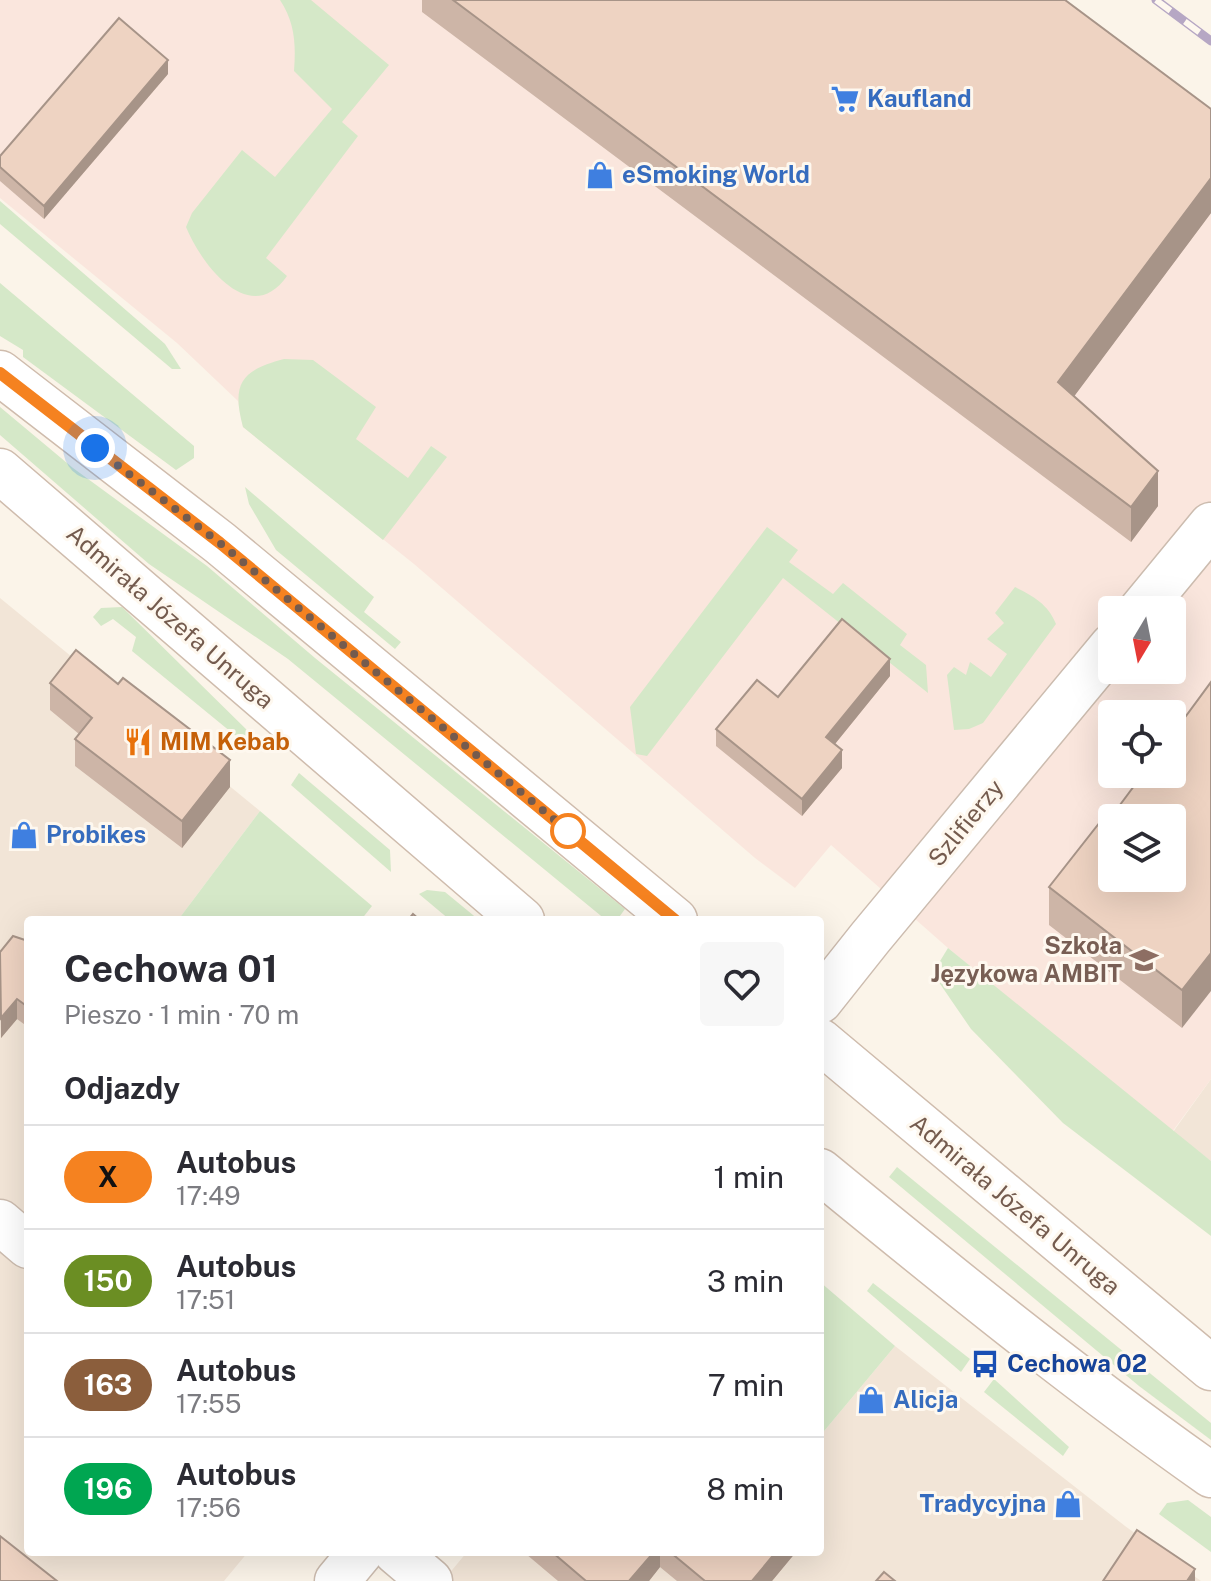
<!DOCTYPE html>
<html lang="pl">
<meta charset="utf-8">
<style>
:root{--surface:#fff;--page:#f7f7f7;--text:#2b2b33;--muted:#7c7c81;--line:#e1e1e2}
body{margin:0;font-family:"Public Sans",sans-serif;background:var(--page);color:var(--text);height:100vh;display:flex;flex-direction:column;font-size:30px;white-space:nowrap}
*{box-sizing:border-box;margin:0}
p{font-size:26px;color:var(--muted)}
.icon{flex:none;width:44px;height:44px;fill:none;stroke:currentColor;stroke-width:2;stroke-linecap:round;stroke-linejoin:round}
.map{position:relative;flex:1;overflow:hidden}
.side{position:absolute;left:24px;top:916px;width:800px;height:640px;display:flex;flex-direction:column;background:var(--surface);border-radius:8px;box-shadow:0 8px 32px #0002}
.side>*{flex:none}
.badge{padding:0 16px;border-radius:26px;font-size:28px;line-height:52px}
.needle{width:52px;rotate:190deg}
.tools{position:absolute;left:1098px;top:596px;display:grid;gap:16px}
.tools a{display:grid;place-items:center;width:88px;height:88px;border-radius:8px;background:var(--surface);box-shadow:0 8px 32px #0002;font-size:40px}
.you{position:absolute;width:40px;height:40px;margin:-20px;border:6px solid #fff;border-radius:50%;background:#1a73e8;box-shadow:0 0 0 12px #1a73e833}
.map>.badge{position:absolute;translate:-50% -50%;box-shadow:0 0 0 4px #fff}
h2{padding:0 40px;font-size:30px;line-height:72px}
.round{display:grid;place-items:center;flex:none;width:84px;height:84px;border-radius:8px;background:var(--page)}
.overview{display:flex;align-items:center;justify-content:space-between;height:136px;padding:0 40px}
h1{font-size:38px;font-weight:700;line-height:60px}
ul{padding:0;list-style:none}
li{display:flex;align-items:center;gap:24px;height:104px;padding:0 40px;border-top:2px solid var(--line)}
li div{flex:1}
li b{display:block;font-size:30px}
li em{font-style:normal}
li .badge{min-width:88px;font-weight:700;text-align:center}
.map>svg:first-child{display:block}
.residential{fill:#f2e5d7}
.commercial{fill:#fae6dd;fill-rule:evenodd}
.green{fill:#d5e8c8}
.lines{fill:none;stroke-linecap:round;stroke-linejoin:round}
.street-casing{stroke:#ccbcaf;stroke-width:47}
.secondary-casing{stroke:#cfbcad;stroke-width:47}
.street{stroke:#fff;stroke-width:44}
.secondary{stroke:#fff;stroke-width:44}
.rail-casing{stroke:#b6a7c4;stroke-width:9}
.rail{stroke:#fef8ef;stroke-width:6;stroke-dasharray:18;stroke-linecap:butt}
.wall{fill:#cdb5a7}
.shaded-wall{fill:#a79488}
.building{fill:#eed3c2;stroke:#a79488;stroke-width:2;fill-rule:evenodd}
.line-casing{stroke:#fff;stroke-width:18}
.line{stroke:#f58220;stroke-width:12}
.walk{stroke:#745b4e;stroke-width:8;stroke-dasharray:0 14.4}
.stop-dot{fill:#fff;stroke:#f58220;stroke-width:4}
.labels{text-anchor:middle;stroke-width:6;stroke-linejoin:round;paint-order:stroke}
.shop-label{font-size:24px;font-weight:bold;fill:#366cbe;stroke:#fef8ef;text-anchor:start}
.street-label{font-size:24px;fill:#745b4e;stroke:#fef8ef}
.food-label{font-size:24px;font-weight:bold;fill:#c56008;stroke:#fef8ef;text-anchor:start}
.education-label{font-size:24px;font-weight:bold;fill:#785e54;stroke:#fef8ef;text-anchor:end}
.transit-label{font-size:24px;font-weight:bold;fill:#164399;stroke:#fef8ef;text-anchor:start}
</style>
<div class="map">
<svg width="1211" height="1581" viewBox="0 0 1211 1581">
<rect width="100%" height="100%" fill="#fbf4e9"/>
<g class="residential">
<polygon points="0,598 260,811 178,920 28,920 28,1552 248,1552 224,1581 0,1581"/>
<polygon points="1211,1079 1211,1161 1173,1132"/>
<polygon points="895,1346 1125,1526 1201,1581 443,1581 467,1552 820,1552 820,1436"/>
</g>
<path class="commercial" d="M0,0H1054L1211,115V1079L1172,1132L948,948L831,845L795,888L755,858L414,564L243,427L238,401L177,343L0,198ZM1112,610H1172V670H1112ZM1112,714H1172V774H1112ZM1112,818H1172V878H1112Z"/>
<g class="green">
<path d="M280,0H311L389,65L342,122L358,136L266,258L287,276C250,329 201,264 186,227L192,213L242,150L275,177L332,109L294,71C296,44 295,23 280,0Z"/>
<polygon points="0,201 165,344 181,369 172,369 0,224"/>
<polygon points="0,283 194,446 194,458 176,470 23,357 23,350 0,336"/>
<path d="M284,359L313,360L376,407L356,439L408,478L431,446L447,457L383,540L243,427C231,383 242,370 284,359Z"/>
<polygon points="0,407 73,468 207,566 315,658 625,909 617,920 606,920 288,659 149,564 0,435"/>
<polygon points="245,487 374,597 364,612 401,642 395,649 276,550 249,504"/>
<polygon points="767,527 798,550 789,562 833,594 843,583 907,634 900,645 926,665 928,693 783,578 647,756 636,754 630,707"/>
<path d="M1015,587C1033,596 1048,604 1056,624L983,723L969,729L954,730L947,675L954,667L966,675L970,662L991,677L1007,654L987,639L1004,623L995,613Z"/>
<polygon points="122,607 252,735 253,750 132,651 136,637 113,619 101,626 93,617 101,608"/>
<polygon points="299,773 390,850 391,872 291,785"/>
<polygon points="260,811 372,906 361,920 178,920"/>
<polygon points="427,890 445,892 479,920 450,920 419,894"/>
<polygon points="948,948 1211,1161 1211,1236 1063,1123 971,1029 936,978 937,966"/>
<polygon points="897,1167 1211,1423 1211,1440 1139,1386 889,1177"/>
<polygon points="820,1282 895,1346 820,1436"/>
<polygon points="873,1283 970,1359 961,1372 867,1291"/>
<polygon points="994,1379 1069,1447 1063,1456 984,1392"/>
<polygon points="1188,1500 1211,1517 1211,1552 1159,1514 1167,1503"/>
</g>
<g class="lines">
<defs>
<g id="street">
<polyline points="1141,610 1211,525"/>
<polyline points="820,1001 870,938 1112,646"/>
<polyline points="0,1222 28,1246"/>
<polyline points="396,1552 430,1581"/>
<polyline points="337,1581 361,1552"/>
</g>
<g id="secondary">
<polyline points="0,373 220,543 675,920"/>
<polyline points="0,471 522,920"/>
<polyline points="820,1041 1211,1368"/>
<path d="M820,1171C948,1276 1076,1380 1211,1475"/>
</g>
</defs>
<use href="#street" class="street-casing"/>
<use href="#secondary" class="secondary-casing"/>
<use href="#street" class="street"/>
<use href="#secondary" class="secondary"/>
<defs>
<polyline id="rail" points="1156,0 1211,41"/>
</defs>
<use href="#rail" class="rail-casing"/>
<use href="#rail" class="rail"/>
</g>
<g class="wall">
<polygon points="422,0 1065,0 1211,213 1074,396 1158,506 1131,542 422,12"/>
<polygon points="168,74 44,219 0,181 0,156"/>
<polygon points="890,676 835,744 842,768 802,816 716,746 716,729 778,697"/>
<polygon points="1211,682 1182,1028 1049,925 1049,887 1108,821"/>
<polygon points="50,683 118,684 230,787 182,848 75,766 75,739 79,734 50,710"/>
<polygon points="28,941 28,1027 17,1019 1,1038 0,952"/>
<polygon points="526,1552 796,1552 772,1581 677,1581 660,1567 649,1581 558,1581 526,1554"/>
</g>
<g class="shaded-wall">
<polygon points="168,60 168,74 44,219 44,206"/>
<polygon points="1211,178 1211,213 1058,418 1058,382"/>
<polygon points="1158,471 1158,506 1131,542 1131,507"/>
<polygon points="890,659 890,676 826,755 826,737"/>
<polygon points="842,750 842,768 802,816 802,799"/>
<polygon points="230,760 230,787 182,848 182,821"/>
<polygon points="1211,953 1211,991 1182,1028 1182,990"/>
<polygon points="17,999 17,1019 1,1038 1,1018"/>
<polygon points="654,1552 660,1552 660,1567 649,1581 629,1581"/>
<polygon points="776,1552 796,1552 772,1581 752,1581"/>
<polygon points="1195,1569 1195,1581 1187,1581"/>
</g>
<g class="building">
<polygon points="453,0 1065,0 1211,109 1211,178 1058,382 1158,471 1131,507"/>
<polygon points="119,18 168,60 44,206 0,167 0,156"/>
<polygon points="842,619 890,659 826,737 842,750 802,799 716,729 757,680 778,697"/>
<polygon points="76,650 118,684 123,678 230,760 182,821 75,739 92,718 50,683"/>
<path d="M1211,682V953L1182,990L1049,887L1104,817L1108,821L1143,774H1172V735ZM1112,818H1172V878H1112Z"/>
<polygon points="413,914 420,920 408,920"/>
<polygon points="13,936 28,941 28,1007 17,999 1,1018 0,952"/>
<polygon points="1137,1530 1195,1569 1187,1581 1103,1581"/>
<polygon points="0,1536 57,1581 0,1581"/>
<polygon points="552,1552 654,1552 629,1581 586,1581"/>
<polygon points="670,1552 776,1552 752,1581 705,1581"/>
<polygon points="884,1572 895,1581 876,1581"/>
</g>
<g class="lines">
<defs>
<polyline id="line" points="0,373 220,543 675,920"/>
</defs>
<use href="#line" class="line-casing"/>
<use href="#line" class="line"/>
<polyline class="walk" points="95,448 220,543 568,831"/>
</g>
<defs>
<symbol id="supermarket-bare" viewBox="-9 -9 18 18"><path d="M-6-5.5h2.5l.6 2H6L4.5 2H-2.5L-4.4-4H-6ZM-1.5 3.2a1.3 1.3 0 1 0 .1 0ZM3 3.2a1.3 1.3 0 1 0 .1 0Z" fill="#3f7fe0" stroke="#fef8ef" stroke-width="2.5" paint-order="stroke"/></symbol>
<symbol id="shop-bare" viewBox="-9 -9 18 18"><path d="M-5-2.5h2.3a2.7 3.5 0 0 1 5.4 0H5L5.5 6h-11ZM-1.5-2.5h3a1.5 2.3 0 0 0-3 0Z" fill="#3f7fe0" stroke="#fef8ef" stroke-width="2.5" paint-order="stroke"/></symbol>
<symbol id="restaurant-bare" viewBox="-9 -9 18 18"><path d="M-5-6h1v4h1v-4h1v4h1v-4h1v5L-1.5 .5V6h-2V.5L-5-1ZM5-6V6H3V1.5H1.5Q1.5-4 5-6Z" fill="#e8710a" stroke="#fef8ef" stroke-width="2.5" paint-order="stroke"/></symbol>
<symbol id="school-bare" viewBox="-9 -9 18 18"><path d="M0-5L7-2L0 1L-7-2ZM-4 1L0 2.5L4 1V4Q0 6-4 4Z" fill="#8d6e63" stroke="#fef8ef" stroke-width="2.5" paint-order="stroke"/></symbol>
<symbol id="bus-bare" viewBox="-9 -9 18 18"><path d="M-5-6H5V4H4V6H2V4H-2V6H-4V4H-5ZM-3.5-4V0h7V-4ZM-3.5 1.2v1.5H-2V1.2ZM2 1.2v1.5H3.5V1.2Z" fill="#1a4fb4" stroke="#fef8ef" stroke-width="2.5" paint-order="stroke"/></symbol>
</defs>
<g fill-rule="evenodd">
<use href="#supermarket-bare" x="825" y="79" width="40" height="40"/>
<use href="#shop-bare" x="580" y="155" width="40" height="40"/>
<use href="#restaurant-bare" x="118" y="722" width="40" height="40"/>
<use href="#shop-bare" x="4" y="815" width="40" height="40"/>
<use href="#school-bare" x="1124" y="940" width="40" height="40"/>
<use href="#bus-bare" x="965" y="1344" width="40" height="40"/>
<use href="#shop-bare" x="851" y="1380" width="40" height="40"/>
<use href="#shop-bare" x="1048" y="1484" width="40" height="40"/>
</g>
<circle class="stop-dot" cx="568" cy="831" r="16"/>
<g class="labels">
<g class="shop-label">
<text x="867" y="107">Kaufland</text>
<text x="622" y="183">eSmoking World</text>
<text x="46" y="843">Probikes</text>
<text x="893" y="1408">Alicja</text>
<text x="1046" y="1512" text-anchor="end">Tradycyjna</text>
</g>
<g class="street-label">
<text transform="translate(170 617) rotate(41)" y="8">Admirała Józefa Unruga</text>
<text transform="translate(966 823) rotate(-51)" y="8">Szlifierzy</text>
<text transform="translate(1015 1205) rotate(40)" y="8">Admirała Józefa Unruga</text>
</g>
<g class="food-label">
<text x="160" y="750">MIM Kebab</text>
</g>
<g class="education-label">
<text x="1122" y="954">Szkoła<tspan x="1122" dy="28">Językowa AMBIT</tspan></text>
</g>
<g class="transit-label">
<text x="1007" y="1372">Cechowa 02</text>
</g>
</g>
</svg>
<div class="tools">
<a><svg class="needle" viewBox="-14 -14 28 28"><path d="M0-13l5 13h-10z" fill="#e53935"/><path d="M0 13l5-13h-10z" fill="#7c7c81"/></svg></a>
<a><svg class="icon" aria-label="locate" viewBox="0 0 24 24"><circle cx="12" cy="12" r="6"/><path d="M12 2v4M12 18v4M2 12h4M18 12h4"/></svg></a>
<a><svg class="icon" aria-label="layers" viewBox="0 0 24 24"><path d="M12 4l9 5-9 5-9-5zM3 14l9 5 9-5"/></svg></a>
</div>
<div class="you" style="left:95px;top:448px"></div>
<section class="side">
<div class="overview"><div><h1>Cechowa 01</h1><p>Pieszo · 1 min · 70 m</p></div><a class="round"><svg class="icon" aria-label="heart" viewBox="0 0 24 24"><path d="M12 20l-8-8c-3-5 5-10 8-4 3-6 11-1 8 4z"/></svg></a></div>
<h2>Odjazdy</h2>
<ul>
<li><span class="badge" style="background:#f58220;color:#111">X</span><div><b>Autobus</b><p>17:49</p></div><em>1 min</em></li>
<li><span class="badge" style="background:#6b8e23;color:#fff">150</span><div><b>Autobus</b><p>17:51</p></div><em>3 min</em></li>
<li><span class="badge" style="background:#8b5e3c;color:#fff">163</span><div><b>Autobus</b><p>17:55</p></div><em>7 min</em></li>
<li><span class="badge" style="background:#00a651;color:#fff">196</span><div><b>Autobus</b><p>17:56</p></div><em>8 min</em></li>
</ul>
</section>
</div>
